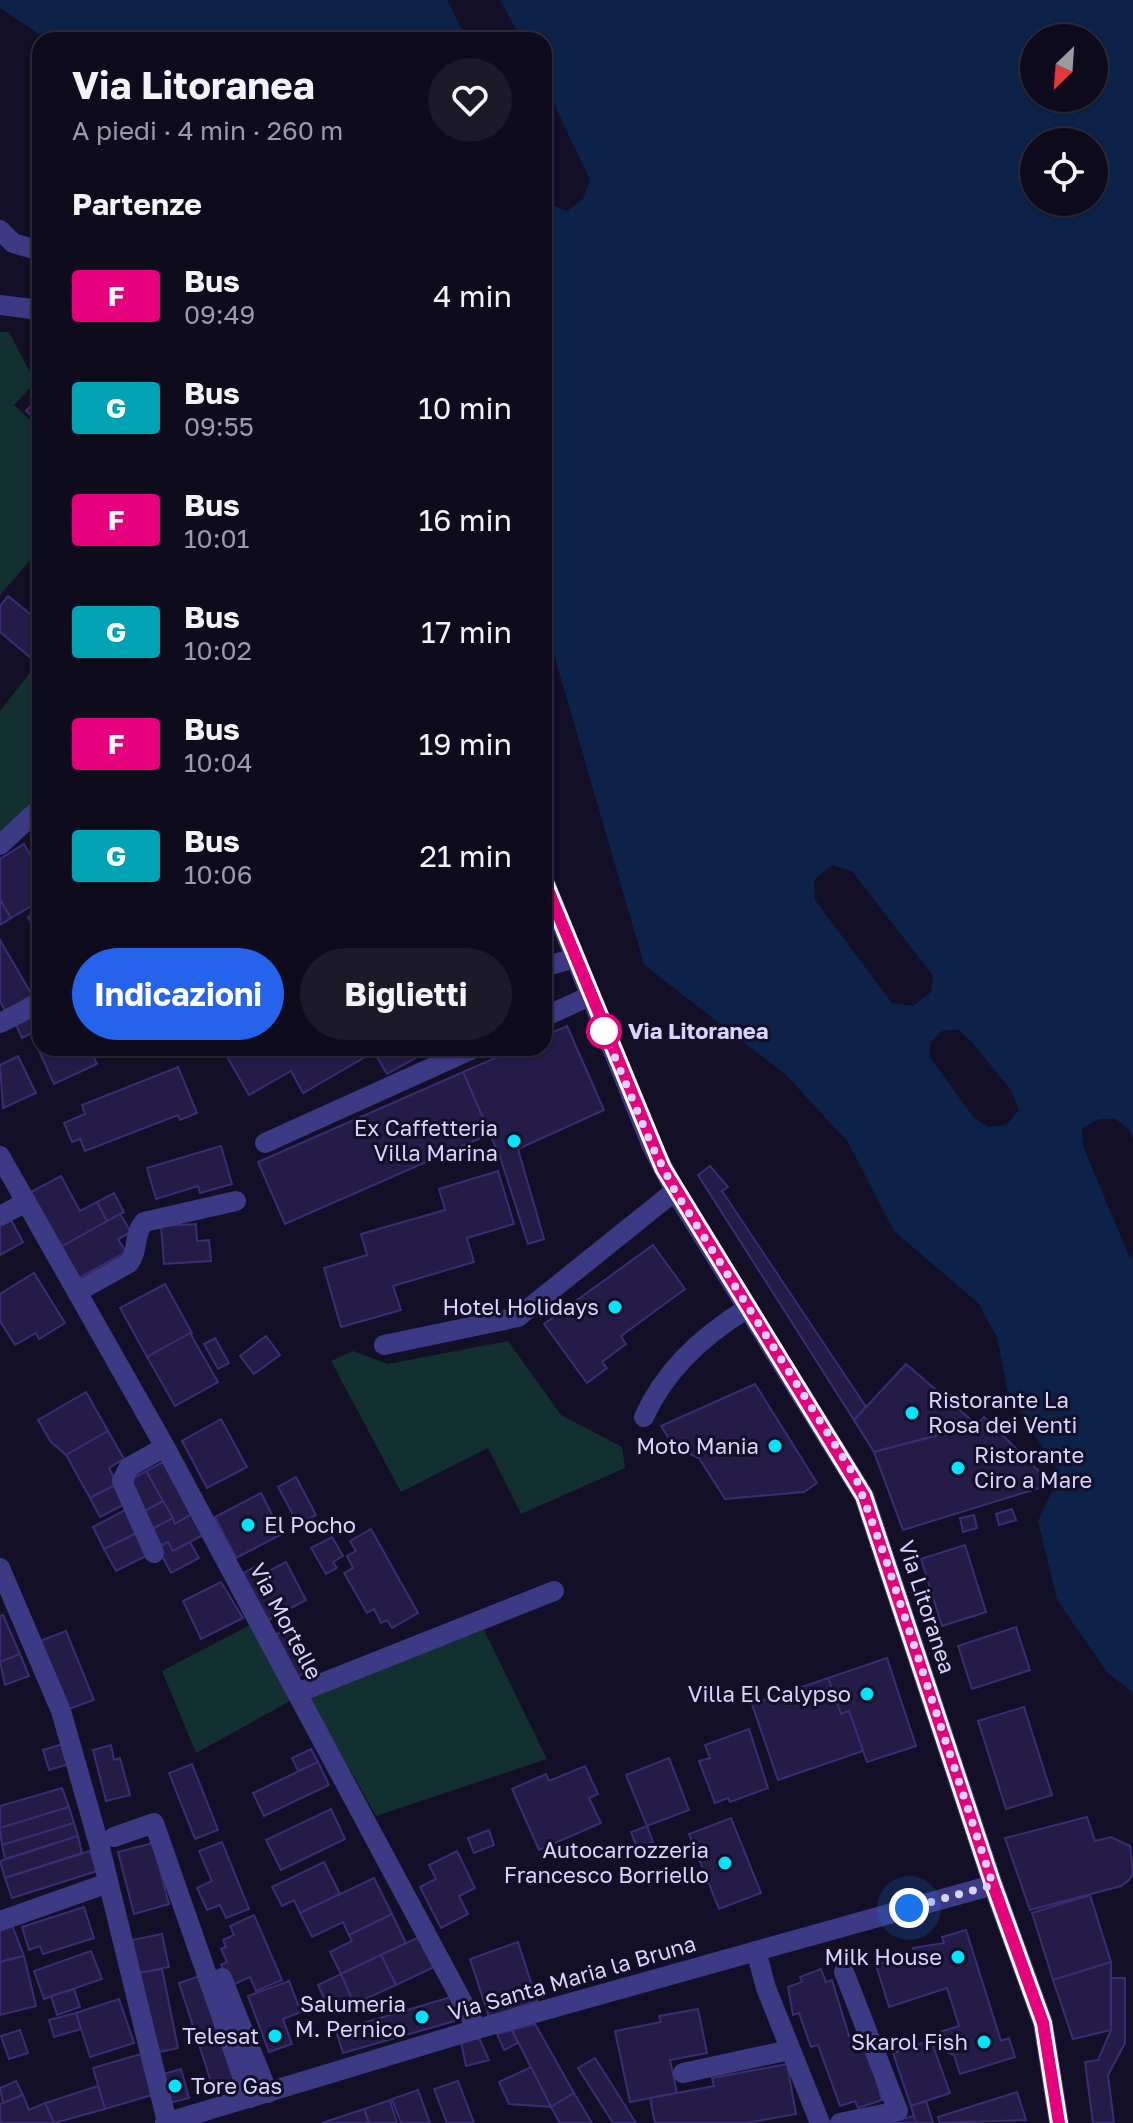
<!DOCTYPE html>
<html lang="it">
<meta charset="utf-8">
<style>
:root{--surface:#0e0b1c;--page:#1c1929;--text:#f1f3f6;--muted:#9b9ba3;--line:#2e2b3b;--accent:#2563eb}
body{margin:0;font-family:"Golos Text",sans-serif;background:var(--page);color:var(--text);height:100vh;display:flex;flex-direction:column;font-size:30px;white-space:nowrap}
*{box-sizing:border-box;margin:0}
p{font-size:26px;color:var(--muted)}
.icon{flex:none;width:44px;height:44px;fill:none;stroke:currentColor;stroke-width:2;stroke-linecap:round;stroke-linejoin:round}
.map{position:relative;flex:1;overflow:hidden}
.panel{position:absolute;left:32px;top:32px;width:520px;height:1024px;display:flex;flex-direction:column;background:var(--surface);border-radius:24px;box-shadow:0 2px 6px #0004,0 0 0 2px var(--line)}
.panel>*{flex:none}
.badge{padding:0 16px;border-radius:6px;font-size:28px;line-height:52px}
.needle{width:52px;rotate:205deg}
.controls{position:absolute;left:1020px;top:24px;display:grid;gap:16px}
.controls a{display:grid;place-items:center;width:88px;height:88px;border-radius:50%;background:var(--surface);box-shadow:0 2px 6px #0004,0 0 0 2px var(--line);font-size:40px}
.you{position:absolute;width:40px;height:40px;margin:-20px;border:6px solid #fff;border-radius:50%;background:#1a73e8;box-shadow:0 0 0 12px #1a73e833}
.map>.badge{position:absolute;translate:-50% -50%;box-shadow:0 0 0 4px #fff}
h2{padding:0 40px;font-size:30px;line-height:72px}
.round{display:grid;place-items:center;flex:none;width:84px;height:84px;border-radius:42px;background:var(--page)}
.head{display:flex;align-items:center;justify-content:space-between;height:136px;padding:0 40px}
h1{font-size:38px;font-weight:700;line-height:60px}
.action{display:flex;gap:16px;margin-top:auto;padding:16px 40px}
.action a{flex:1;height:92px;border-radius:48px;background:var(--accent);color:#fff;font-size:32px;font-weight:700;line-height:92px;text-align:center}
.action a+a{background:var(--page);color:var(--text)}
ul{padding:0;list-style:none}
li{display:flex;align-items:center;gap:24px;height:112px;padding:0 40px}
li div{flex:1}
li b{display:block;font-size:30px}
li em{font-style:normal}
li .badge{min-width:88px;font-weight:700;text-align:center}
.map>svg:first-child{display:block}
.green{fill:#12302f}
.water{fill:#0c2248;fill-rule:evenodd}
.pier{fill:#130f26}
.building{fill:#241b47;stroke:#3b2d73;stroke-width:2}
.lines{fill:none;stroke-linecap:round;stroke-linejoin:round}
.minor{stroke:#3d3a85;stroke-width:20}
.line-casing{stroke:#fff;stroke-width:18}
.line{stroke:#e6007e;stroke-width:12}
.walk{stroke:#d9d4ff;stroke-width:8;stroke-dasharray:0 14.4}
.stop-dot{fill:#fff;stroke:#e6007e;stroke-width:4}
.poi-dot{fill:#00e5ff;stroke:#130f26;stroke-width:3}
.labels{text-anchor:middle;stroke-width:6;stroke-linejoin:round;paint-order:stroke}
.stop-label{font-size:22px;font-weight:bold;fill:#d9d4ff;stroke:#130f26;text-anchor:start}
.poi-label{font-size:22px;fill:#d9d4ff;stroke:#130f26;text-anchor:end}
.street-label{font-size:22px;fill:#d9d4ff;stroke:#130f26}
</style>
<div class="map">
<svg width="1133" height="2123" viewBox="0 0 1133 2123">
<rect width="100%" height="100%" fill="#130f26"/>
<g class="green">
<polygon points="0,332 9,332 35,382 14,405 40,429 40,549 0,595"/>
<polygon points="40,660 40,798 0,835 0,711"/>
<polygon points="508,1341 561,1415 622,1447 625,1468 521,1514 488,1448 401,1492 331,1361 353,1351 388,1364"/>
<polygon points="252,1624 292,1700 196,1753 162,1671"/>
<polygon points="484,1630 547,1759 376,1816 308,1695"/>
</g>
<path class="water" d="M0,0H1133V1693L1107,1672L1057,1600L1038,1521L1056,1483L1057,1470L1008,1393L997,1337L978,1303L894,1231L848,1142L785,1074L644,965L544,621V40H47L0,8ZM1034,38H1094V98H1034ZM1034,142H1094V202H1034Z"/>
<g class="pier">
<polygon points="447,0 500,0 522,40 467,40"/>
<polygon points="544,83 590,180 583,199 567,211 548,203 544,195"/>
<polygon points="544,621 644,965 708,1015 704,1017 640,967 544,635"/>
<polygon points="832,865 852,871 933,976 931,992 913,1006 892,1003 815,900 814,880"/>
<polygon points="958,1030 971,1041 1011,1090 1019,1110 1006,1125 989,1127 974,1118 930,1057 930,1043 942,1031"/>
<polygon points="1099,1119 1116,1119 1129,1130 1133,1139 1133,1259 1128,1254 1083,1146 1082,1129"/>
</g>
<g class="building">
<polygon points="40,396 40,423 26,411"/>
<polygon points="8,596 40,622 40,647 31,658 0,632 0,606"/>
<polygon points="24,844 40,871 40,901 11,918 0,900 0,859"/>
<polygon points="0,900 11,918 0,925"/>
<polygon points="40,910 40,923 33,926 28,917"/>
<polygon points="0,940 32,995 5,1011 0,1001"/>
<polygon points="31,1017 38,1030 22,1038 16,1025"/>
<polygon points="567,1026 604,1110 518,1149 544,1239 528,1244 500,1157 463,1072 518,1048 544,1048 544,1036"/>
<polygon points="40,1037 40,1048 90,1048 97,1064 54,1084 34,1040"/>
<polygon points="222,1048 433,1048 387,1074 374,1052 303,1093 291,1071 249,1095"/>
<polygon points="18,1056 36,1093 3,1108 0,1065"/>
<polygon points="178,1067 197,1113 180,1120 178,1115 85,1151 80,1139 72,1142 64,1123 85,1114 82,1105"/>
<polygon points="463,1072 490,1134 285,1224 258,1162"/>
<polygon points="221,1146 232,1184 200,1193 198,1186 156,1199 147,1168"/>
<polygon points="710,1166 728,1187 722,1191 866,1407 854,1420 698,1175"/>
<polygon points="498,1171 514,1224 467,1238 474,1262 393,1286 401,1310 341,1327 324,1268 367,1255 361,1234 445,1210 439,1189"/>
<polygon points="61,1176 80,1211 97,1202 107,1221 61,1247 31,1192"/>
<polygon points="114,1193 124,1212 107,1221 97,1202"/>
<polygon points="120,1214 131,1232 118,1239 126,1252 79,1278 61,1247"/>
<polygon points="10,1218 23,1242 0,1255 0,1224"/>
<polygon points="196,1224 197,1241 209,1240 211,1261 164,1264 161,1226"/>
<polygon points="653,1245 685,1289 621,1336 626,1344 602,1362 607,1368 587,1383 544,1324"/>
<polygon points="34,1273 65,1323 39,1339 36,1333 15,1345 0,1321 0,1294"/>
<polygon points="165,1284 192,1333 147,1357 120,1308"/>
<polygon points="190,1333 218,1382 175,1406 147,1357"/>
<polygon points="266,1336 280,1355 254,1374 240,1356"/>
<polygon points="215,1338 229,1363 218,1369 204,1344"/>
<polygon points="906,1364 977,1425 874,1452 854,1420"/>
<polygon points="755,1384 817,1483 804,1492 725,1499 699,1458 674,1447 661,1426"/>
<polygon points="86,1392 108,1431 66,1455 51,1442 38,1420"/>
<polygon points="984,1417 1052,1484 903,1530 874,1452 977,1425"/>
<polygon points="221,1419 247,1467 207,1488 182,1441"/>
<polygon points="108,1431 124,1459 109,1468 117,1484 90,1498 66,1455"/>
<polygon points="163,1462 192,1514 175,1524 146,1471"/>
<polygon points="146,1471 163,1501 143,1512 129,1488 135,1477"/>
<polygon points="296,1477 316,1515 298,1524 278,1487"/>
<polygon points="117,1484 127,1503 100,1517 90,1498"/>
<polygon points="261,1493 282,1534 236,1558 215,1517"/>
<polygon points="163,1501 173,1518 152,1529 143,1512"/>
<polygon points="1012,1509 1016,1520 999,1525 996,1514"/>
<polygon points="125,1510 137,1533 104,1549 93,1527"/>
<polygon points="192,1514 203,1535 173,1551 168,1542 161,1545 152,1529 173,1518 175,1524"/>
<polygon points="974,1515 977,1528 963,1532 960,1518"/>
<polygon points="371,1529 418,1613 392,1628 387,1620 381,1623 374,1609 367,1613 344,1573 353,1568 347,1556 356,1551 350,1541"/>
<polygon points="137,1533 148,1555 116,1571 104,1549"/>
<polygon points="332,1537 343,1556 333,1562 337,1568 326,1574 311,1548"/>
<polygon points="168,1542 173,1551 190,1542 199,1558 171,1573 158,1548"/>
<polygon points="965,1545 986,1612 942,1626 921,1559"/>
<polygon points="286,1562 306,1600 267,1621 242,1574 260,1564 265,1573"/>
<polygon points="221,1582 243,1618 201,1639 183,1601"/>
<polygon points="3,1615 20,1654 0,1662 0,1616"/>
<polygon points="291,1627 313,1668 297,1677 275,1635"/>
<polygon points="1016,1627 1030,1670 972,1689 958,1646"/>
<polygon points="66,1631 94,1700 69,1709 40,1641"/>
<polygon points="20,1654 29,1676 5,1685 0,1662"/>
<polygon points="887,1658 916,1746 867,1762 849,1711 841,1714 828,1678"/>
<polygon points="828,1678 841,1714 849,1711 863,1751 778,1780 752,1704"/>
<polygon points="1024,1707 1052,1795 1006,1809 978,1721"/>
<polygon points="749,1729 768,1788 730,1802 728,1798 715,1803 699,1761 710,1758 705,1745"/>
<polygon points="63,1744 69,1764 49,1770 43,1750"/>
<polygon points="111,1745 114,1760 120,1758 130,1795 106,1801 93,1750"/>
<polygon points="311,1749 318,1762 298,1771 292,1758"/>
<polygon points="669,1758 689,1810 647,1826 626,1775"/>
<polygon points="318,1762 329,1785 264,1816 253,1793"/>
<polygon points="192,1764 218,1830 195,1839 169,1773"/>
<polygon points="585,1766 598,1794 589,1798 601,1823 539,1850 512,1789 546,1774 549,1781"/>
<polygon points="62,1788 69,1807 0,1828 0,1806"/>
<polygon points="69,1807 74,1823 2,1845 0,1828"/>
<polygon points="331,1809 345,1839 281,1870 266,1840"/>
<polygon points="1087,1817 1095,1841 1111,1837 1130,1846 1133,1873 1129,1880 1121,1886 1030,1910 1005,1838"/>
<polygon points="731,1818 761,1893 719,1909 689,1834"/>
<polygon points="74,1823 78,1836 5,1859 2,1845"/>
<polygon points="647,1826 653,1842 637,1848 631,1832"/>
<polygon points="489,1830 494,1845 474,1853 468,1838"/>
<polygon points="78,1836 82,1853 5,1878 0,1861"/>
<polygon points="222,1842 249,1909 226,1918 220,1905 207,1910 197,1888 212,1881 199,1851"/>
<polygon points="153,1843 169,1904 134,1914 118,1852"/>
<polygon points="90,1851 97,1871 12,1898 5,1878"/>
<polygon points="457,1851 475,1888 459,1896 468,1914 441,1928 420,1887 436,1879 429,1865"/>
<polygon points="324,1862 340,1894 300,1913 294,1900 282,1906 272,1887"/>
<polygon points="374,1878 392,1914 349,1935 343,1922 312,1937 300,1913"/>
<polygon points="1090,1895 1111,1962 1053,1980 1032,1913"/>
<polygon points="84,1907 94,1938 43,1954 40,1946 29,1950 22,1927"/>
<polygon points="392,1914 406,1943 341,1974 330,1952 352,1941 349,1935"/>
<polygon points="254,1915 282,1980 256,1991 250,1977 230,1986 221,1965 227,1962 221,1949 226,1947 223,1940 234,1935 230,1926"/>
<polygon points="12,1925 24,1956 0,1962 0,1929"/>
<polygon points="966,1930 1001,2041 1009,2038 1015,2057 960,2074 954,2055 937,2048 933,2034 959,2026 947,1988 889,2007 876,1965 915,1953 913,1948 944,1943 942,1937"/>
<polygon points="162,1934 169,1967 139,1973 132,1940"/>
<polygon points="419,1937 434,1967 396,1985 381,1955"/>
<polygon points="518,1942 537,2001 489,2017 470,1959"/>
<polygon points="91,1951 102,1979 44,1999 34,1971"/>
<polygon points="381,1955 396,1985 354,2004 341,1974"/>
<polygon points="24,1956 36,2006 0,2015 0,1962"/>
<polygon points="1111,1962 1111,2030 1073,2039 1053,1980"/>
<polygon points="162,1969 178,2048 155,2053 139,1973"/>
<polygon points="821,1969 826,1982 832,1980 849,2036 856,2034 862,2049 867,2048 882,2100 858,2108 855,2101 840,2106 818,2045 811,2047 799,2013 793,2015 788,1987 802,1982 800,1977"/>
<polygon points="341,1974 354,2004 331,2014 318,1985"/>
<polygon points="200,1976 235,2084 214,2091 179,1983"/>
<polygon points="1111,1978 1125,1978 1125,2043 1108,2075 1114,2123 1093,2123 1085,2062 1098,2060 1111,2030"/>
<polygon points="289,1981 301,2012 283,2019 292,2044 269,2052 248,1996"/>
<polygon points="74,1989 80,2007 57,2015 51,1996"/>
<polygon points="451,1997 458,2020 343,2053 336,2031"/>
<polygon points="119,1999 134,2043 90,2057 76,2013"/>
<polygon points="698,2009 707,2053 670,2060 677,2093 630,2102 615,2031 661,2022 659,2016"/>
<polygon points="76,2013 81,2029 54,2037 49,2020"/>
<polygon points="535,2024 574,2093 551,2107 512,2030"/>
<polygon points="20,2030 28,2053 9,2059 1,2036"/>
<polygon points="512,2030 518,2043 504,2050 497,2034"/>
<polygon points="479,2038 489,2060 466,2066 461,2042"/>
<polygon points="931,2040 950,2093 911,2106 893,2053"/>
<polygon points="141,2054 152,2095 105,2109 93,2068"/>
<polygon points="595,2058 636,2123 613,2123 578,2068"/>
<polygon points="787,2064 796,2114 747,2123 655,2123 650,2098 714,2086 712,2078"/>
<polygon points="531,2067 551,2107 509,2104 499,2082"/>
<polygon points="181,2069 189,2098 169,2103 161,2075"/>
<polygon points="16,2081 23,2095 3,2103 0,2088"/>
<polygon points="458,2081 474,2123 447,2123 434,2089"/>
<polygon points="98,2086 105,2109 54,2123 45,2103"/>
<polygon points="418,2090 430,2123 401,2123 392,2099"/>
<polygon points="1017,2092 1026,2120 940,2123 938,2117"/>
<polygon points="574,2093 592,2123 560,2123 551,2107"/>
<polygon points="23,2095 29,2110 45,2103 54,2123 0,2123 0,2104"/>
<polygon points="390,2100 397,2123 369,2123 364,2109"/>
<polygon points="926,2101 933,2123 916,2123 911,2106"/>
<polygon points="364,2109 369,2123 322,2123"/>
<polygon points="914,2116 916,2123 885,2123"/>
</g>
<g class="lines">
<g class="minor">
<polyline points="0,230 13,243 40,251"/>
<polyline points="0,305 40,310"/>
<polyline points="0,845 40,808"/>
<polyline points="544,881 651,1144 675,1191 864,1496 993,1885 1043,2023 1059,2123"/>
<polyline points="544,967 575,958"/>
<polyline points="544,1017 590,996"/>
<polyline points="0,1023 40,1003"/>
<polyline points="265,1143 475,1048"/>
<polyline points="0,1156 165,1447 477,2029"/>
<polyline points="0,1216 26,1202"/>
<path d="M77,1292L129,1263C139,1250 133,1235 144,1222L236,1201"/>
<polyline points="384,1345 518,1317 675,1191"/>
<path d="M644,1417C665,1370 705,1334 748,1308"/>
<polyline points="154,1553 122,1481 129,1467 165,1447"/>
<polyline points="0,1568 61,1711 100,1848 167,2122"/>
<polyline points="297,1693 554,1591"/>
<polyline points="114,1837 154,1823 250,2098"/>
<polyline points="0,1921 108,1883"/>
<polyline points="756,1951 766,1988 820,2123"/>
<polyline points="222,1978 268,2093"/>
<polyline points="683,2073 790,2050"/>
<polyline points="165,2123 477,2029 993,1885"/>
<polyline points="840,2123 898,2111 844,1972"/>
</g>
</g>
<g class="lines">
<defs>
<polyline id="line" points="544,880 663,1168 864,1496 993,1885 1043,2023 1059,2123"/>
</defs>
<use href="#line" class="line-casing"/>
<use href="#line" class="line"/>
<polyline class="walk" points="604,1031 651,1144 675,1191 856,1478 885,1557 993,1885 909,1908"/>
</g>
<circle class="stop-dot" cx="604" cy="1031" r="16"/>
<g class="poi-dot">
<circle cx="514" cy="1141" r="8"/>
<circle cx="615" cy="1307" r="8"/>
<circle cx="912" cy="1413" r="8"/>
<circle cx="775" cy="1446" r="8"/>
<circle cx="958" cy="1468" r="8"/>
<circle cx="248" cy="1525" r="8"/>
<circle cx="867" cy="1694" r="8"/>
<circle cx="725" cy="1863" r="8"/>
<circle cx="958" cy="1957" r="8"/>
<circle cx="422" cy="2017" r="8"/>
<circle cx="275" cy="2036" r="8"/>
<circle cx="984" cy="2042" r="8"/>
<circle cx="175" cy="2086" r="8"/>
</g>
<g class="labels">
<g class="stop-label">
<text x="628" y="1039">Via Litoranea</text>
</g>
<g class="poi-label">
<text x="498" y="1136">Ex Caffetteria<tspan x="498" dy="25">Villa Marina</tspan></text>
<text x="599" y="1315">Hotel Holidays</text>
<text x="928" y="1408" text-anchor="start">Ristorante La<tspan x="928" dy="25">Rosa dei Venti</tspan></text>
<text x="759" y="1454">Moto Mania</text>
<text x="974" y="1463" text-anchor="start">Ristorante<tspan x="974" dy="25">Ciro a Mare</tspan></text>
<text x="264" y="1533" text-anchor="start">El Pocho</text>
<text x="851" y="1702">Villa El Calypso</text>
<text x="709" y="1858">Autocarrozzeria<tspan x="709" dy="25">Francesco Borriello</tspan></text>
<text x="942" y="1965">Milk House</text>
<text x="406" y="2012">Salumeria<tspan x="406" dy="25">M. Pernico</tspan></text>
<text x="259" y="2044">Telesat</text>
<text x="968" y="2050">Skarol Fish</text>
<text x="191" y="2094" text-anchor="start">Tore Gas</text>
</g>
<g class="street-label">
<text transform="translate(927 1607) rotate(72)" y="8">Via Litoranea</text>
<text transform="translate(286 1621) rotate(62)" y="8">Via Mortelle</text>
<text transform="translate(572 1978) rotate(-16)" y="8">Via Santa Maria la Bruna</text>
</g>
</g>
</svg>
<div class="controls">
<a><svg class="needle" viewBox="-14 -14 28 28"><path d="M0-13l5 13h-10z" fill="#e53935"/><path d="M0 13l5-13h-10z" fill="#9b9ba3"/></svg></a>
<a><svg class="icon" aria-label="locate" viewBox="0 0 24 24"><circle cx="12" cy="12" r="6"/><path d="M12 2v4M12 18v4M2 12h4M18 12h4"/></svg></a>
</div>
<div class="you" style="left:909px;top:1908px"></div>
<section class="panel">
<div class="head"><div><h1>Via Litoranea</h1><p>A piedi · 4 min · 260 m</p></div><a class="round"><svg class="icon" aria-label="heart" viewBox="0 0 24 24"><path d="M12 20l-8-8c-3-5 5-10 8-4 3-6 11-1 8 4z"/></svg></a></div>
<h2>Partenze</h2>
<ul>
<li><span class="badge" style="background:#e6007e;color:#fff">F</span><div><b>Bus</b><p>09:49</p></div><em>4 min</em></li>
<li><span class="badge" style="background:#00a3b4;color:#fff">G</span><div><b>Bus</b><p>09:55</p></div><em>10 min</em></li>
<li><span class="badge" style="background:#e6007e;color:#fff">F</span><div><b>Bus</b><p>10:01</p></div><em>16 min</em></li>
<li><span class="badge" style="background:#00a3b4;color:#fff">G</span><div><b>Bus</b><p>10:02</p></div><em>17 min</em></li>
<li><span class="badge" style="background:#e6007e;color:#fff">F</span><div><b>Bus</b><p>10:04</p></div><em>19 min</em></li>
<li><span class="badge" style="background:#00a3b4;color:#fff">G</span><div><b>Bus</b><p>10:06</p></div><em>21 min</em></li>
</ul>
<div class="action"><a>Indicazioni</a><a>Biglietti</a></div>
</section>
</div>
